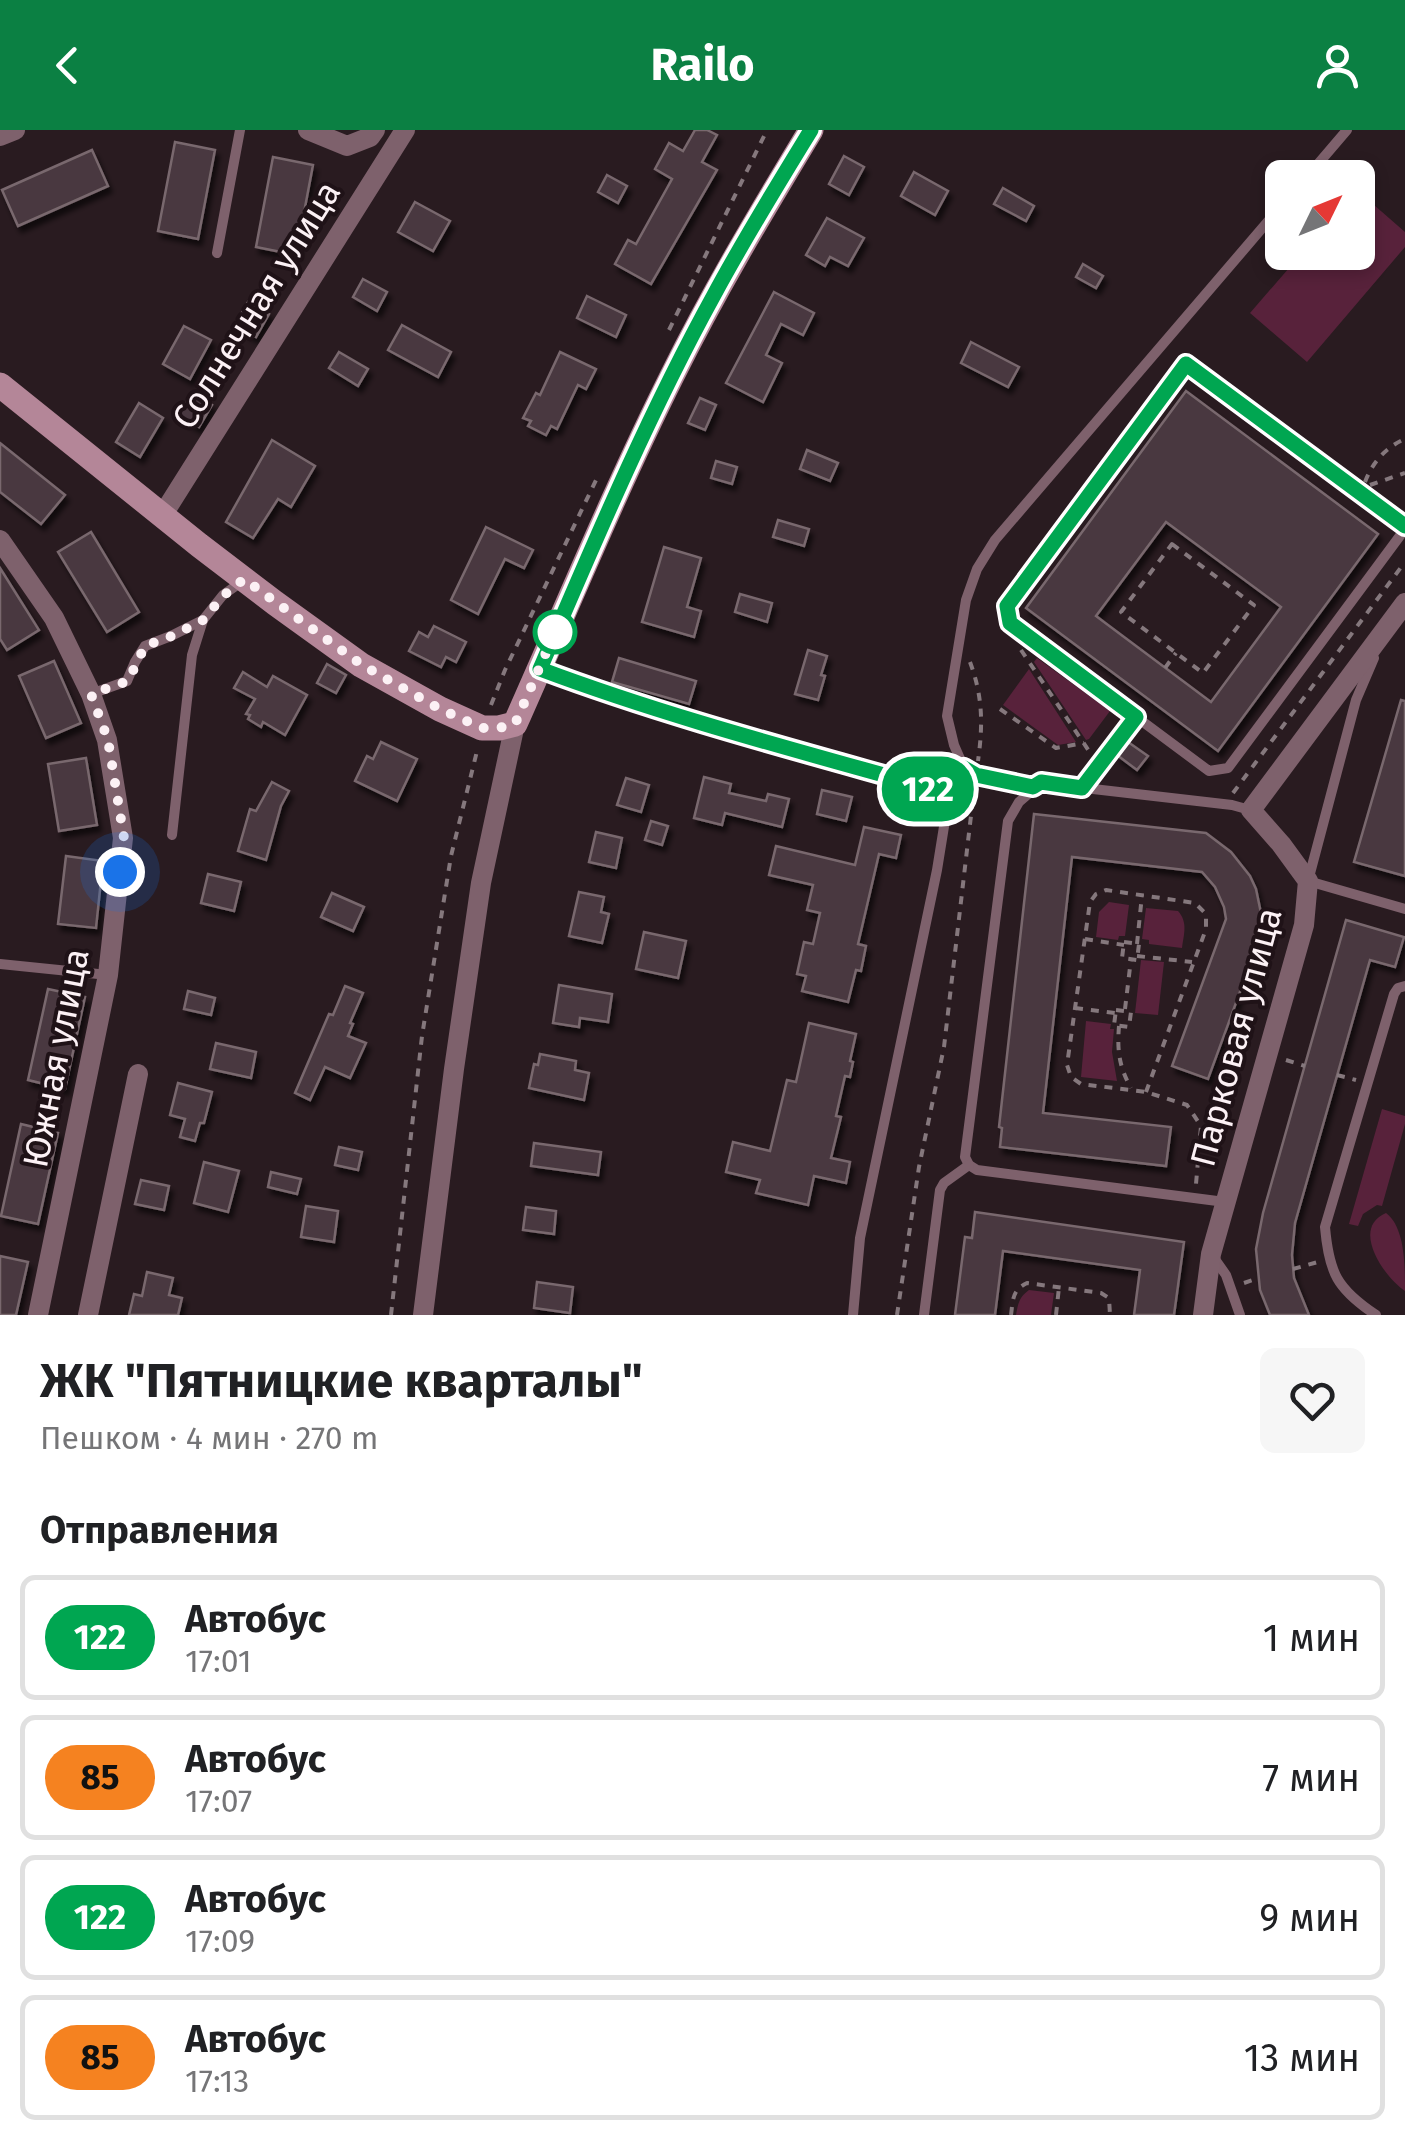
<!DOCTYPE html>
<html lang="ru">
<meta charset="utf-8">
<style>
:root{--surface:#fff;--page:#f6f6f6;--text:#202124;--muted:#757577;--line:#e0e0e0;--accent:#0b8043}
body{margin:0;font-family:"Fira Sans",sans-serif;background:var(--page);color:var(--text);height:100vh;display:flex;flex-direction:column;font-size:38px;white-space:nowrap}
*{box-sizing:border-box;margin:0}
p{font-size:32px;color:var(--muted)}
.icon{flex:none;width:55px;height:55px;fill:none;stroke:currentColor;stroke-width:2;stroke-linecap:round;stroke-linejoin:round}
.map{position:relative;height:1185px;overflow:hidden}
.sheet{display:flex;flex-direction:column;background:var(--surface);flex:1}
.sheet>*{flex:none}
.badge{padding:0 20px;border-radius:32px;font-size:35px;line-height:65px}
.needle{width:65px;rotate:47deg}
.controls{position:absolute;left:1265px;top:30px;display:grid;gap:20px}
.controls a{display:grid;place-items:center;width:110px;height:110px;border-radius:15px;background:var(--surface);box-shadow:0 5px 15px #0003;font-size:50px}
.you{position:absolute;width:50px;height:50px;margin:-25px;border:8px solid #fff;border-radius:50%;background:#1a73e8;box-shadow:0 0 0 15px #1a73e833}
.map>.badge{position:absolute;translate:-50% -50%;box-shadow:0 0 0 5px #fff}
h2{padding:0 40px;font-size:38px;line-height:90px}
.round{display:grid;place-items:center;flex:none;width:105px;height:105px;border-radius:15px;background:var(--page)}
.headline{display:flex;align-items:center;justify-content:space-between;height:170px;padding:0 40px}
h1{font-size:48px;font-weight:700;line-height:75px}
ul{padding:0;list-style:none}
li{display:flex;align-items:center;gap:30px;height:125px;margin:0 20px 15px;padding:0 20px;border:5px solid var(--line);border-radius:15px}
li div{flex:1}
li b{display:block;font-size:38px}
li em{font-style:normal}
li .badge{min-width:110px;font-weight:700;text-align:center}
header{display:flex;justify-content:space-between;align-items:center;height:130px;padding:0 40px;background:var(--accent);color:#fff;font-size:45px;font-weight:700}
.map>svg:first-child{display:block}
.green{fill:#58223b}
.building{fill:#48393f;stroke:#79686e;stroke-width:2.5;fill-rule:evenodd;filter:url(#shadow)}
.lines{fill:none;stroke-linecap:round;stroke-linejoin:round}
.path{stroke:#85787d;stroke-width:4;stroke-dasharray:8 8;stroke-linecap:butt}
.lane{stroke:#7e616c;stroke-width:10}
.street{stroke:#7e616c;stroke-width:20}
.secondary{stroke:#b48698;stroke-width:25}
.line-casing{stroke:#fff;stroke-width:22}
.line{stroke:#00a651;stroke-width:15}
.walk{stroke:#fcf1f5;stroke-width:10;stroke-dasharray:0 18}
.stop-dot{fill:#fff;stroke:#00a651;stroke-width:5}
.labels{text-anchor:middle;stroke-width:8;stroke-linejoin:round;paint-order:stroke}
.street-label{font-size:35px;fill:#fcf1f5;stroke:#1f1217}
</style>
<header><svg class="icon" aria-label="back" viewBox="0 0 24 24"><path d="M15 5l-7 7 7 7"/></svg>Railo<svg class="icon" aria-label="person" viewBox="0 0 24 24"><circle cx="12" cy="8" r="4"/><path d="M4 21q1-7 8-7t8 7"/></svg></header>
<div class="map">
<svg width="1405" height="1185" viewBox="0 0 1405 1185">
<defs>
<filter id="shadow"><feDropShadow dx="3.5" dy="6" stdDeviation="2.5" flood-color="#0009"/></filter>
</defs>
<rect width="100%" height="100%" fill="#291b20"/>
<g class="green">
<polygon points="1358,61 1405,102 1405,117 1307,232 1250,183 1302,123 1358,122"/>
<polygon points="1037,528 1110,581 1089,609 1086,610 1034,532"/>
<polygon points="1029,539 1076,612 1058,615 1003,575"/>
<polygon points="1109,772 1129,775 1125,806 1119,806 1118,810 1096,807 1099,782"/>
<path d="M1146,778L1178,781C1188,792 1184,804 1182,818L1149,814V810L1142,809Z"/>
<polygon points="1141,830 1164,832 1158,885 1135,883"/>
<polygon points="1086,891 1111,894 1110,899 1114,899 1112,922 1117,951 1081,947"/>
<polygon points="1382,979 1405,986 1405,994 1382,1076 1377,1075 1363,1084 1358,1096 1349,1094"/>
<path d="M1386,1083C1405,1097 1405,1136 1405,1161C1384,1147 1350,1098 1386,1083Z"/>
<path d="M1029,1160L1054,1163L1051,1185H1016C1018,1174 1019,1167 1029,1160Z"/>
</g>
<g class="building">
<polygon points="695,0 707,0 717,5 702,32 717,40 651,154 615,134 628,110 636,114 672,49 655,39 669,13 683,21"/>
<polygon points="175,12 215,20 198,109 158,101"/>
<polygon points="92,20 108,56 18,96 2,60"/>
<polygon points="844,26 864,37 849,65 829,54"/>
<polygon points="273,27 313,35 296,125 256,117"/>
<polygon points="914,42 948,61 935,85 901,66"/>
<polygon points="607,45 627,56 618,73 598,62"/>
<polygon points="1003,58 1034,76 1026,91 994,74"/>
<polygon points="415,72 450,91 433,121 398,102"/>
<polygon points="827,88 864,108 848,136 830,127 825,136 806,125"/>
<polygon points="1083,134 1103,146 1096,158 1076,147"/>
<polygon points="363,149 387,162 377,181 353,167"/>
<polygon points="774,162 814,183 803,205 781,194 766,225 782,233 763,272 726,253"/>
<polygon points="587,166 626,185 616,207 577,188"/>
<polygon points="248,172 269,184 256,207 235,195"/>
<polygon points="402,195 451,222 438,247 388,220"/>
<polygon points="184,196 211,210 190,249 163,234"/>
<polygon points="971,212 1019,237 1008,257 961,233"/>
<polygon points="339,222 368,239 358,256 329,238"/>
<polygon points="560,222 596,239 586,259 578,255 557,299 551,296 546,305 528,296 531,291 523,288 536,263 540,265"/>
<path d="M1186,261L1378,404L1218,621L1026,478ZM1166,392L1281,477L1211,572L1096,486Z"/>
<polygon points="192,263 212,275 199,297 178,285"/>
<polygon points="700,268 716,275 705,300 688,293"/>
<polygon points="139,273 163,288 140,327 116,312"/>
<polygon points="272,310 315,336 291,377 278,369 253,408 226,392"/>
<polygon points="0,313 65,365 41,394 0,362"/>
<polygon points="807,320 838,333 830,351 800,339"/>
<polygon points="716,331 737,337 732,354 711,348"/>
<polygon points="778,390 809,399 804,416 773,407"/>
<polygon points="486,397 533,420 524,438 505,429 478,484 451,470"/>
<polygon points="91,402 139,482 107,502 58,422"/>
<polygon points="664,417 701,428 687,477 701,481 694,507 642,492"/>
<polygon points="0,438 39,500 7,520 0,509"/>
<polygon points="740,464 772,473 767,492 735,482"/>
<polygon points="434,496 466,512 456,532 446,527 441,537 409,521 419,502 428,507"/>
<polygon points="808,520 827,526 821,545 825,546 818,570 795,564"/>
<polygon points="619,528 696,551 689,574 612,552"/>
<polygon points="54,531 81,593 46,608 19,546"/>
<polygon points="327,534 346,545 336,563 317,553"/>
<polygon points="243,542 267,557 273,546 307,565 285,605 263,592 261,597 248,589 250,585 246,584 255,569 234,558"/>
<polygon points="1401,570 1405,571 1405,746 1354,732"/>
<polygon points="381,612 417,629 397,671 355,651 367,626 373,629"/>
<polygon points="1128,612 1148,626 1137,640 1117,625"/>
<polygon points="86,628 97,695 59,701 48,634"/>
<polygon points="704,647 731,654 729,663 766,671 768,664 789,669 782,697 725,683 722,695 694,688"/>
<polygon points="626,648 649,655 641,682 617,675"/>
<polygon points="272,652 289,661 281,676 266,730 238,721 250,679 256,681"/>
<polygon points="822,660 852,667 846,691 817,684"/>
<polygon points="1034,684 1206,703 1231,722 1250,746 1256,759 1262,788 1262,802 1208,949 1172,936 1226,789 1224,777 1215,757 1202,742 1072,727 1043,983 1171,997 1166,1036 1000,1017 1002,998 999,997"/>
<polygon points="651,691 668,696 662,715 645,710"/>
<polygon points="864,697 901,705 896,728 879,724 858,814 866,816 861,841 856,840 848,872 802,861 806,846 797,844 804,812 813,814 820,783 807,780 813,755 769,745 776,716 855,735"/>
<polygon points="596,702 622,708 616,738 589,732"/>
<polygon points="66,726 103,731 96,798 58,794"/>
<polygon points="208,744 241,752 234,781 201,773"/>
<polygon points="579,762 604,767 601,782 609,784 602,813 569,806"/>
<polygon points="332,763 364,777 353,801 321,787"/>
<polygon points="1346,790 1404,807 1395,837 1370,830 1295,1093 1292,1125 1294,1148 1309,1185 1270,1185 1260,1160 1256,1119 1263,1083"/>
<polygon points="644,802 686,811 678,848 636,839"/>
<polygon points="559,855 612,864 608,892 580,888 579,897 553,893"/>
<polygon points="345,856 363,863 350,893 353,894 348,906 366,913 350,948 325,937 310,970 295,963 329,884 333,885"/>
<polygon points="48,859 85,867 65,959 28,950"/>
<polygon points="188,861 215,868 211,885 184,879"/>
<polygon points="809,893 856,904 850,931 853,932 850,947 845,946 836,986 841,987 831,1028 850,1032 846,1053 814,1046 808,1075 756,1063 760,1050 726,1042 733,1012 770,1021 787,950 796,952"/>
<polygon points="216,913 256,922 251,948 210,939"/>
<polygon points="540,924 576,931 575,940 589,943 584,970 529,958 534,934 538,935"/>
<polygon points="178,953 212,962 204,993 200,993 195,1011 180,1007 185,989 170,985"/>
<polygon points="21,994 58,1003 38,1094 1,1086"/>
<polygon points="534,1013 601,1022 598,1045 531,1036"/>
<polygon points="339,1017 362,1022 358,1040 335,1035"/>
<polygon points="204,1032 239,1041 228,1082 194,1073"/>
<polygon points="271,1042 301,1049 297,1064 268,1057"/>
<polygon points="141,1050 169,1056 164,1080 135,1074"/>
<polygon points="306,1076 338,1081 334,1112 301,1107"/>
<polygon points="526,1077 556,1081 554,1104 523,1100"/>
<polygon points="975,1082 1184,1112 1174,1185 1134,1185 1140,1140 1003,1121 995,1185 955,1185 965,1107 972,1108"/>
<polygon points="0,1126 28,1132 16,1185 0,1185"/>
<polygon points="147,1142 173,1148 169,1165 182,1168 178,1185 129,1185 134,1164 142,1166"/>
<polygon points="537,1152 573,1157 570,1183 534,1178"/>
</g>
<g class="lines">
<g class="path">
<polyline points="669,200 767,0"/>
<path d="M1365,352C1372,333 1386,317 1405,309"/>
<polyline points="1370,355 1405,343"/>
<polygon points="1172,414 1254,475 1203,543 1121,482"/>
<polyline points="1021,520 1091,624"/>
<path d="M970,532C983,567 983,595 978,631"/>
<polyline points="1165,538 1176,523"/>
<polyline points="491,575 505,540 597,348"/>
<polyline points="1000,579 1056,618 1084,613"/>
<polyline points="1233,663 1405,432"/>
<polyline points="1085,809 1124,815"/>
<polygon points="1124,812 1139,814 1137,830 1122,828"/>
<polyline points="1137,814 1142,765"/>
<polyline points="1137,826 1192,832"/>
<polyline points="1075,878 1115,883"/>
<polyline points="1125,879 1131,829"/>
<polygon points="1116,880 1131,882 1129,897 1114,895"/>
<path d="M1119,896C1117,920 1119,937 1131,958"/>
<polyline points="1286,930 1305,936"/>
<polyline points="1337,945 1356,950"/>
<polyline points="1146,962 1206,799 1206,784 1195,773 1106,760 1096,764 1090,772 1067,935 1071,947 1081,954 1146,962 1187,975 1201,996 1196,1054"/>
<polyline points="1293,1139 1318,1132"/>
<polyline points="1244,1153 1259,1148"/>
<polyline points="391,1185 422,906 451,726 478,617"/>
<polyline points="897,1185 919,1037 944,917 974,660"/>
<path d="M1011,1185C1013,1170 1012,1160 1027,1153L1101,1163L1109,1168L1110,1185"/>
<polyline points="1056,1185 1059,1157"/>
</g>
<g class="lane">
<polyline points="1306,48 1347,0"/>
<polyline points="217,123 240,0"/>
<polyline points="1405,396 1186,234 1007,476 1010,493 1209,641 1228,638 1405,399"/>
<polyline points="1374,528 1356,570 1308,751 1405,779"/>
<path d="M541,540C666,585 795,620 923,656L939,666L947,678L937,740L860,1108L853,1185"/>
<polyline points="91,564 127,551 135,532 145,516 171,506 203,490 223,465 244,450"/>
<polyline points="1033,657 976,645 964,638 954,615 947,586 966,470 977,439 995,410 1282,75"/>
<polyline points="1082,657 1136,587"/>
<polyline points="939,666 947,653 964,638"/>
<polyline points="172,705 192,525 203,490"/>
<polyline points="0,834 108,845"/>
<polyline points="1225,1072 977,1040 969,1035 965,1027 1008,691 1019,672 1041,653 1232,675 1250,680"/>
<polyline points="1212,1125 1226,1145 1240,1185"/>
<polyline points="924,1185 940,1060 944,1053 969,1035"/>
<path d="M1376,1185C1337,1159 1329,1143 1325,1097L1394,864L1398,858L1405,856"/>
</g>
<g class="street">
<polyline points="308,0 347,16 370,7 375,0"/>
<polyline points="0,6 15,0"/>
<polyline points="162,386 405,0"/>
<polyline points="0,410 54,488 91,564 107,610 123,708 108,845 38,1185"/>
<polyline points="88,1185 138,944"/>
<polyline points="423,1185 454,939 481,753 515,594"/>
<polyline points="1203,1185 1211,1124 1304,795 1308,751 1281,714 1251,680 1405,473"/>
</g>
<path class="secondary" d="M0,255L199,415L275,473L361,535L440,579L482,598H499L515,594C567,477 615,360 672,246C714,161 762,81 811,0"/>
</g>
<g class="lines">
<defs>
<path id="line" d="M811,0C778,54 744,109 714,165C648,285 594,413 540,539C665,586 795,620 923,656L939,666L947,653L964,638L976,645L1033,657L1041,652L1082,658L1136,587L1010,493L1007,476L1186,234L1405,396"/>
</defs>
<use href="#line" class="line-casing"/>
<use href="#line" class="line"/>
<polyline class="walk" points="120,742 124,708 108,610 91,564 128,551 145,516 172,506 203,490 223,466 244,449 362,535 440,579 482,598 499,598 515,594 555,502"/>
</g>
<circle class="stop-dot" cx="555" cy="502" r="20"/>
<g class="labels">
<g class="street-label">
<text transform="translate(256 175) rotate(-58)" y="12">Солнечная улица</text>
<text transform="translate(1236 907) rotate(-75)" y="12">Парковая улица</text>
<text transform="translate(56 928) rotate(-79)" y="12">Южная улица</text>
</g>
</g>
</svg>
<div class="controls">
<a><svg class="needle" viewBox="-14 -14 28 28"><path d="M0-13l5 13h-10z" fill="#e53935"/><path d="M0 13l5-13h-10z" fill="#757577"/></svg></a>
</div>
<div class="you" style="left:120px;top:742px"></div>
<b class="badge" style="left:928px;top:659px;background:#00a651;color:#fff">122</b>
</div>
<section class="sheet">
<div class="headline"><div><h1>ЖК &quot;Пятницкие кварталы&quot;</h1><p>Пешком · 4 мин · 270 m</p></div><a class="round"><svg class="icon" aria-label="heart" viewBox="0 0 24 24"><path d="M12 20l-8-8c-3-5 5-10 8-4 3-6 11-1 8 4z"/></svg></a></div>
<h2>Отправления</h2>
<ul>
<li><span class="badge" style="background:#00a651;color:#fff">122</span><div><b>Автобус</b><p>17:01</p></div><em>1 мин</em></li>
<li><span class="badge" style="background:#f58220;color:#111">85</span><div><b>Автобус</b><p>17:07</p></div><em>7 мин</em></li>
<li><span class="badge" style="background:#00a651;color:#fff">122</span><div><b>Автобус</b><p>17:09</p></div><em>9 мин</em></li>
<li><span class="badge" style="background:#f58220;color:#111">85</span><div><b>Автобус</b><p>17:13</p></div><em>13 мин</em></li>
</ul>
</section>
